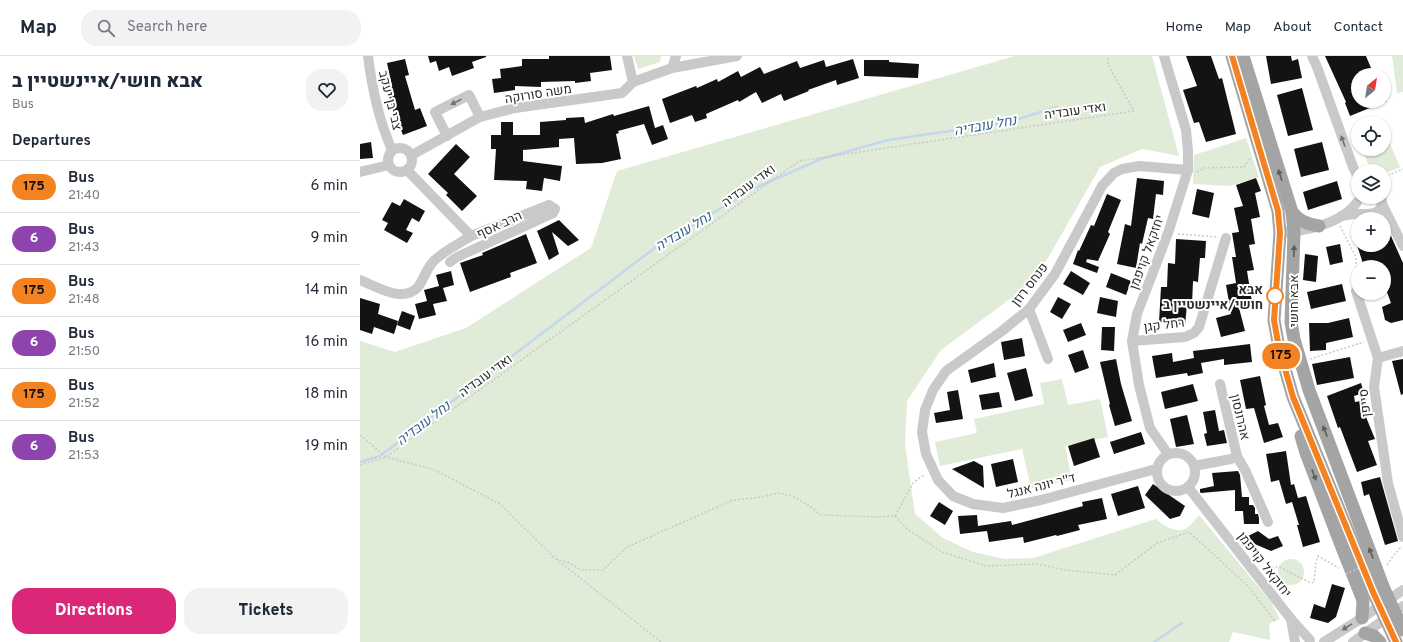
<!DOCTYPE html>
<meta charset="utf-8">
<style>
:root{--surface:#fff;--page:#f2f2f3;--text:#1f2937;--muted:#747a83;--line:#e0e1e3;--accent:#db2777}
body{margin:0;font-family:Overpass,Heebo,sans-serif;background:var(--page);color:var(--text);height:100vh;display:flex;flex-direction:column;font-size:15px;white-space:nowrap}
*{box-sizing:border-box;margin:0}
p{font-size:13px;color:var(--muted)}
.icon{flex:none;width:22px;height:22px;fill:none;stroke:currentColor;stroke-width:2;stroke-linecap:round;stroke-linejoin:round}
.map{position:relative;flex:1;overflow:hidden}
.sheet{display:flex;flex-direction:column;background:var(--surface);width:360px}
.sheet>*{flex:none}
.badge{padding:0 8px;border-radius:13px;font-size:14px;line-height:26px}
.needle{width:26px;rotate:30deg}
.controls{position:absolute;left:991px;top:12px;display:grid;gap:8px}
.controls a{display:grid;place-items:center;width:40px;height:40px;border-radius:50%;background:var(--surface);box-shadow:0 1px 3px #0004;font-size:20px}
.map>.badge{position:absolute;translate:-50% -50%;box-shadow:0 0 0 2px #fff}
h2{padding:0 12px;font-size:15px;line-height:36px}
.round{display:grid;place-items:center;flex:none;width:42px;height:42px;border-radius:16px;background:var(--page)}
.headline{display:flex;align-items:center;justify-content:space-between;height:68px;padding:0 12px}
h1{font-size:19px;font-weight:800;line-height:30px}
.action{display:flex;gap:8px;margin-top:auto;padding:8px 12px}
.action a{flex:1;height:46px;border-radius:16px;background:var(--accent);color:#fff;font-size:16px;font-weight:800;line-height:46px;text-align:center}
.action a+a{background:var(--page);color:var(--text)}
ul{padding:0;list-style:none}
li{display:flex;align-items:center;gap:12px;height:52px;padding:0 12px;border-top:1px solid var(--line)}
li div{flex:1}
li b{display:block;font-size:15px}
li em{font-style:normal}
li .badge{min-width:44px;font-weight:700;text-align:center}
header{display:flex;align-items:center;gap:24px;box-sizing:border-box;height:56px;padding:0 20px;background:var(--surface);border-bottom:1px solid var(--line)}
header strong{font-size:19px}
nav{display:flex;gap:22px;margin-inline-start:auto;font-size:14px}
.search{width:280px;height:36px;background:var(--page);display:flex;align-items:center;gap:10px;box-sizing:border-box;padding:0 14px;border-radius:16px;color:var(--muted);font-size:15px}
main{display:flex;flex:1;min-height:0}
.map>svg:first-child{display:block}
.green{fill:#e0ebd8}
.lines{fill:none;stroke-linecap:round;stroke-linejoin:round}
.stream{stroke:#c3d8ec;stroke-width:2.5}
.building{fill:#131313}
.path{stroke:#c9c9c9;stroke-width:1.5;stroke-dasharray:2 2;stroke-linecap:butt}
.minor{stroke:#c9c9c9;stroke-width:10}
.major{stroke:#a4a4a4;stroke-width:13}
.path-bridge{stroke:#c9c9c9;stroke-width:1.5;stroke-dasharray:2 2;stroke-linecap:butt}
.major-bridge{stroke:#a4a4a4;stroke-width:13}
.oneway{fill:#737373}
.oneway2{fill:#5c5c5c}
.line-casing{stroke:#fff;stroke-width:9}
.line{stroke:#f58220;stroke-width:6}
.stop-dot{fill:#fff;stroke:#f58220;stroke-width:2}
.labels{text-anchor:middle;stroke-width:4;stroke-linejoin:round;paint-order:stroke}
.street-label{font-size:13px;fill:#2c2c2c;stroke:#fff}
.stop-label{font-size:13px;font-weight:bold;fill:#2c2c2c;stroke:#fff;text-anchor:end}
.water-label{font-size:14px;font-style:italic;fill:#386590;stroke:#fff}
</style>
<header>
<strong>Map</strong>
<div class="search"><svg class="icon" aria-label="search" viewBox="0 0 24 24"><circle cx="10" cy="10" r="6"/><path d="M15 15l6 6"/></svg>Search here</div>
<nav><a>Home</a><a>Map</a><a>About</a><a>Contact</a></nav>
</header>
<main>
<section class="sheet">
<div class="headline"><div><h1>אבא חושי/איינשטיין ב</h1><p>Bus</p></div><a class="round"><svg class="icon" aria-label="heart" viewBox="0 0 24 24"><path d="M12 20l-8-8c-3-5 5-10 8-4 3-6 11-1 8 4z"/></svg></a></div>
<h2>Departures</h2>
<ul>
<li><span class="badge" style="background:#f58220;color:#111">175</span><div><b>Bus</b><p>21:40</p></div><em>6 min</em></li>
<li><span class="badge" style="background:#8e44ad;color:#fff">6</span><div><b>Bus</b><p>21:43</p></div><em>9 min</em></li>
<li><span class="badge" style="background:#f58220;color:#111">175</span><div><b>Bus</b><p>21:48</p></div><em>14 min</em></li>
<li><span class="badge" style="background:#8e44ad;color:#fff">6</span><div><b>Bus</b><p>21:50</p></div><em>16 min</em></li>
<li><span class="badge" style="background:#f58220;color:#111">175</span><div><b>Bus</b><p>21:52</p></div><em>18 min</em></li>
<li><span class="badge" style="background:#8e44ad;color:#fff">6</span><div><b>Bus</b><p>21:53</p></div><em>19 min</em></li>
</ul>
<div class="action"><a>Directions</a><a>Tickets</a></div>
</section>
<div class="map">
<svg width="1043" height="586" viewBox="0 0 1043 586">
<rect width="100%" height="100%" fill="#fff"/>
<g class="green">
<polygon points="274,0 301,0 300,6 278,13"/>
<path d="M655,0H792L819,100L782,93L740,111L688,202L666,231L581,294L547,345L545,388L555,458L583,482L613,496L644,503L673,502L796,463C804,470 817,479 828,471C832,468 835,463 839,459L911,546L920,563L909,568L910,584L873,576L869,586H0V285L35,296L106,272L231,192L257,115Z"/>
<polygon points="1032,0 1043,0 1043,36 1037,37"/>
<polygon points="1024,74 1040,111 1024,118 1024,115 1011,115 1002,93 1024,93"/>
<polygon points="886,82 899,121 870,130 833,128 834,99"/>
<polygon points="702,323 708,349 740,343 748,381 705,390 712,424 671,432 662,393 580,410 575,386 617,377 614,363 684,348 680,327"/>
<circle cx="931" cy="516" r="13"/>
</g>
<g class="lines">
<g class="stream">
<polyline points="0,406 20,400 296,191 395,132 461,103 528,84 645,67 697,51"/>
<polyline points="794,586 822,567"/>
</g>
</g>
<g class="building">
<polygon points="68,0 126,0 126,1 112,6 114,12 92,20 89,11 79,15 76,5 70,7"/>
<polygon points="189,0 250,0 252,14 230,17 231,25 215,27 215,25 181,26 181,31 155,30 155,34 134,37 132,23 141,22 140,13 162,10 162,3 189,3"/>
<polygon points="826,0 851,0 859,23 862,22 876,78 846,86 839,66 834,67 823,34 837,30"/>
<polygon points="906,0 931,0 932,5 938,3 942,22 911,28"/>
<polygon points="965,0 1006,0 1014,19 998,19 998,45 1027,45 990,60 985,47 986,46"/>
<polygon points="45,3 49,19 45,20 55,54 60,52 67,70 43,79 32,52 27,32 32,30 27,7"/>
<polygon points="493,3 499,22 477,29 476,24 448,34 449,35 424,45 421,38 402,47 396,36 379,46 378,44 346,58 347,62 335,66 332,59 310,67 302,43 336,30 337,32 357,23 358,26 378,15 381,21 400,11 404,18 437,5 440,12 464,4 466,11"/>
<polygon points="504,4 529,4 529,6 559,8 558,22 504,20"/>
<polygon points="942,32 953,74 928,80 917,39"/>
<polygon points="289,50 295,72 303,69 308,83 292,89 284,68 258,75 259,77 256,78 261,103 242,107 216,108 214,82 199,83 199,91 163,94 163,105 202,110 200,125 184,122 182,135 166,133 167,125 134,124 136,93 131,93 131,79 141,79 141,66 153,66 153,79 180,79 180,66 206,64 206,62 224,61 225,67 253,58 254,60"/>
<polygon points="11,86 13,102 0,103 0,88"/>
<polygon points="962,86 969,114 941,121 934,93"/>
<polygon points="96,88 110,101 94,118 117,140 102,155 86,139 88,137 68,118"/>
<polygon points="777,122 804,125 803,139 796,138 793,163 788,162 782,188 780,187 776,212 757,208 765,168 771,170"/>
<polygon points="896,122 901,135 895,137 900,161 891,163 895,188 889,189 894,214 887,215 892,246 878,248 885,275 861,281 856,262 871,258 866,229 876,227 872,201 876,201 872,177 879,176 874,152 883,150 876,129"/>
<polygon points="977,125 982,143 948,154 943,136"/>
<polygon points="837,133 854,137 849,162 832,158"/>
<polygon points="747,138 761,144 748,176 750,178 738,205 727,203 726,206 739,211 737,217 713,208 718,194 719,195 731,169 734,170"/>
<polygon points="44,143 65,155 59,166 52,162 46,174 53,177 47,187 24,174 28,167 22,164 32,146 40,150"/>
<polygon points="199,164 219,184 208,190 192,176 199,198 189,204 177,175"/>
<polygon points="1024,172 1031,180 1043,207 1043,264 1031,267 1025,264 1022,251 1031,247 1024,228 1024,211 1004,211 997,189 1024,189"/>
<polygon points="166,178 177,207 150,217 151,221 110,236 100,207 123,199 122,197"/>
<polygon points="816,183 846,185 845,202 840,202 838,226 833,225 832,249 827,249 825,269 799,266 801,231 807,231 808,207 815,208"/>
<polygon points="980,188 983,206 970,209 966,191"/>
<polygon points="945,198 958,200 956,226 943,224"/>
<polygon points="91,215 94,229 83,232 87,245 73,248 76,259 59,263 55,248 67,245 64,234 79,230 76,219"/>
<polygon points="711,215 730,227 723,239 703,228"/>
<polygon points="751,217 771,225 766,239 746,231"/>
<polygon points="982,228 986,245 951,253 947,236"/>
<polygon points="698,241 711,248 702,263 690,256"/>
<polygon points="740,241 758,245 756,261 737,257"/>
<polygon points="0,242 20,248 18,258 38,265 34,278 14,271 12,278 0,274"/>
<polygon points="42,255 55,260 50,274 37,269"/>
<polygon points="989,262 993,281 966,287 966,294 950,295 949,267 968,267"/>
<polygon points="721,267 726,279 708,286 703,274"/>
<polygon points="742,271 755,271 754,295 741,294"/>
<polygon points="662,282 665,300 644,304 641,286"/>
<polygon points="890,288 892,306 864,309 864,303 841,307 843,317 828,320 827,317 796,322 792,300 812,297 813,306 834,302 833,295"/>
<polygon points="723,294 729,312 715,317 708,299"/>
<polygon points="990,301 994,322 957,329 952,308"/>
<polygon points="756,303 761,328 772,365 755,370 749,349 750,348 740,306"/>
<polygon points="1043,303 1043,338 1041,339 1032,305"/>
<polygon points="634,307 636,321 611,327 608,314"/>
<polygon points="666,312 673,340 655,345 647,317"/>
<polygon points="900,320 906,349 904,350 909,369 918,367 923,381 904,387 894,352 886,353 880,324"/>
<polygon points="1001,327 1004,337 994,340 995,346 1005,344 1011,359 1006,361 1015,383 1008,385 1017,409 997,416 980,371 978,372 967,340"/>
<polygon points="833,328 838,345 805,353 801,336"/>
<polygon points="598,334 603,363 576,367 574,357 590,354 587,336"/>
<polygon points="639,336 642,351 622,354 619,339"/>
<polygon points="855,354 859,375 864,374 867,387 847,390 844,378 847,377 843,356"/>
<polygon points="827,359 834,388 816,391 810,363"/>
<polygon points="781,376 785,388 754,398 750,386"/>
<polygon points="734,382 740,401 714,410 708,390"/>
<polygon points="926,395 931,429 934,428 938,442 946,440 960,486 943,491 937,469 939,469 932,446 926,448 919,424 911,426 906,398"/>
<polygon points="653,403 658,426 636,431 631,408"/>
<polygon points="614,405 623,410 624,432 592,413"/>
<polygon points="878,415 880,419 882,441 889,441 889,449 893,449 895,452 895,458 898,458 899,462 899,468 884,468 883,455 875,455 875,434 841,437 840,436 840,433 854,430 852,417"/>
<polygon points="1020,421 1038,485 1025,489 1009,438 1004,440 1001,426"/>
<polygon points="793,428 825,450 820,460 810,463 785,439"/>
<polygon points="778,430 785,452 758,460 751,438"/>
<polygon points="742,442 747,463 718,469 720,474 697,480 696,479 664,487 663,481 629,486 627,475 600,478 598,460 617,459 618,470 651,465 652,469 723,450 722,446"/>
<polygon points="579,446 593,455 585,469 570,460"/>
<polygon points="898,475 909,483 918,480 923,490 911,495 890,486 888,480"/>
<polygon points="972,528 985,532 976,561 968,567 950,562 954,548 965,552"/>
</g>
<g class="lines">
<g class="path">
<polyline points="837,116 844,112 884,111 891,101"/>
<polyline points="1024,121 1043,113"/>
<polyline points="980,170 996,201 996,227"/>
<polyline points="818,178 858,181"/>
<polyline points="950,303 1004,286"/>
<polyline points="0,379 26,401 73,413 140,448 196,503 301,586"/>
<polyline points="0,409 26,401 439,105 774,55 748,9 748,0"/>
<polyline points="535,460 547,473 582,496 626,510 678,508 705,514 755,519 797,487 829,476 887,529 915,565"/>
<polyline points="196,503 210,507 221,514 243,514 267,491 373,444 395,442 419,437 432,440 448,449 461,459 519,461 535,460 553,427 565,418"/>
<polyline points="1027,509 1033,500 1042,490"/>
<polyline points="905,515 910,511 919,511 951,527 954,526 956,506 958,500 979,512"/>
</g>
<g class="minor">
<path d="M8,0C12,32 19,65 32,94"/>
<polyline points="267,0 273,26"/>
<polyline points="804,0 826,74 828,95 828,114 808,177 777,258 772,285 779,329 790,372 808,398"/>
<polyline points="952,0 957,11 993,111 998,121"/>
<polyline points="312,12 316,0"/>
<polyline points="87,80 75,56 109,39 120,61"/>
<circle cx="40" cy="104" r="12"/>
<polyline points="52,99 120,61 155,52 262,37 273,26 312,12 377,0"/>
<polyline points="47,114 111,180 189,149 195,153 193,157 191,158 97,201 90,206"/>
<polyline points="0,116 29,109"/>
<polyline points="1022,148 1043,190"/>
<path d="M982,160C988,159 993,158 998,158C1010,158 1026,159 1021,141"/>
<path d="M920,177C945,175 982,168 997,146"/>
<path d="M0,224C16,230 43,248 58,231C64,223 66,214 72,207C81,196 99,188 111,180"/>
<polyline points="996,235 1018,302 1014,331 1028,427 1043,481"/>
<polyline points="669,253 688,303"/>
<polyline points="772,285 825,281 834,277 839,271 866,182"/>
<polyline points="1018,302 1043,295"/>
<polyline points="860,328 877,400 886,416 908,466"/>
<circle cx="816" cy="416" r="19"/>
<polyline points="834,410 871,403 877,400"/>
<polyline points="796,413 681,444 643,452 613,448 593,440 578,424 566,398 562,376 565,354 573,334 586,315 642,275 669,253 695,218 742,130 754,117 762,113 779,110 828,114"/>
<polyline points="828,431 931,563 950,584"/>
<polyline points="931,563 935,586"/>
<polyline points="964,586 1002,562 1043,534"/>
<polyline points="993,586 1043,550"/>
</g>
<g class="major">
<polyline points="872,0 918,155 920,177 914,264 919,292 933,341 1013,536"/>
<polyline points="883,0 932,156 934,176 931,266 934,283 949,334 1024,533"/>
<path d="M932,156C939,165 947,168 959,170"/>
<polyline points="941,380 946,397 981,489 1001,539 1003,545 1002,562"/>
<polyline points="1037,561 1043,574"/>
<polyline points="1026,564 1036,586"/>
<polyline points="1005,577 1014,580 1020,586"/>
</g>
<polyline class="path-bridge" points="986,518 1003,510"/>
<g class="major-bridge">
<polyline points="1024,533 1037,561"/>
<polyline points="1013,536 1026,564"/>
</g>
</g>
<defs><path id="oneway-solid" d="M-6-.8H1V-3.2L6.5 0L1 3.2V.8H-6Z"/></defs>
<g class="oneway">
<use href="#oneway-solid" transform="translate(96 46) rotate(153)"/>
<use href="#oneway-solid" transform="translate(983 85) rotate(-110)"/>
<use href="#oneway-solid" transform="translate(987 571) rotate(148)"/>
</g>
<g class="oneway2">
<use href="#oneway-solid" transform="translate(920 119) rotate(-108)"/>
<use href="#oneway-solid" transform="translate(934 195) rotate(-88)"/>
<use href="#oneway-solid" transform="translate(965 375) rotate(-111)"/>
<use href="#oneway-solid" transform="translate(954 419) rotate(69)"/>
<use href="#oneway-solid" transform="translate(1011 497) rotate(-111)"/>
</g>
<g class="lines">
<defs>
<polyline id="line" points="872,0 918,155 920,177 914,264 919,292 933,341 1013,536 1036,586"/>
</defs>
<use href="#line" class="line-casing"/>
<use href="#line" class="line"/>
</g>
<circle class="stop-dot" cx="915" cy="240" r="8"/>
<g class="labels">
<g class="street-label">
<text transform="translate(178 37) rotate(-9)" y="5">משה סורוקה</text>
<text transform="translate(31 44) rotate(76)" y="5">צבי בן יעקב</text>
<text transform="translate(715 54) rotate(-8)" y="5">ואדי עובדיה</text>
<text transform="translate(388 129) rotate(-36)" y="5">ואדי עובדיה</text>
<text transform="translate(139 168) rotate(-25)" y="5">הרב אסף</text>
<text transform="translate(786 196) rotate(-70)" y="5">יחזקאל קויפמן</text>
<text transform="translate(669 228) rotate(-52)" y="5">פנחס רוזן</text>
<text transform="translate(933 245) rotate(-90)" y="5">אבא חושי</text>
<text transform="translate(804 268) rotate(-7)" y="5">רחל קגן</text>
<text transform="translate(125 319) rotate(-36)" y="5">ואדי עובדיה</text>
<text transform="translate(1004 347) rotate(-96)" y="5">סייפן</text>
<text transform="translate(881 361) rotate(77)" y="5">אהרונסון</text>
<text transform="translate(681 429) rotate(-14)" y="5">ד''ר יונה אנגל</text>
<text transform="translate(905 508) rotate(52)" y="5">יחזקאל קויפמן</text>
</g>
<g class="stop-label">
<text x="903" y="238">אבא<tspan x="903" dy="15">חושי/איינשטיין ב</tspan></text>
</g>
<g class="water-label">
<text transform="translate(625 69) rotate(-10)" y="5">נחל עובדיה</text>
<text transform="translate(323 175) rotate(-31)" y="5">נחל עובדיה</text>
<text transform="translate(63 367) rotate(-37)" y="5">נחל עובדיה</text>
</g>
</g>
</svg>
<div class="controls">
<a><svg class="needle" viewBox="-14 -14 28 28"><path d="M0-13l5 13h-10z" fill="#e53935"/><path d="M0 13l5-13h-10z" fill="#747a83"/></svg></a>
<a><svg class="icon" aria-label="locate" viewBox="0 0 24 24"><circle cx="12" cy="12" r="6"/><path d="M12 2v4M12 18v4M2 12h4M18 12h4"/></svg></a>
<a><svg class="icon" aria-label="layers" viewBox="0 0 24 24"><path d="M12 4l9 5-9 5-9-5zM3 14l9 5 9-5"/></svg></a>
<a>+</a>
<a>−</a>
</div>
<b class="badge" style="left:921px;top:300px;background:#f58220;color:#111">175</b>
</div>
</main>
